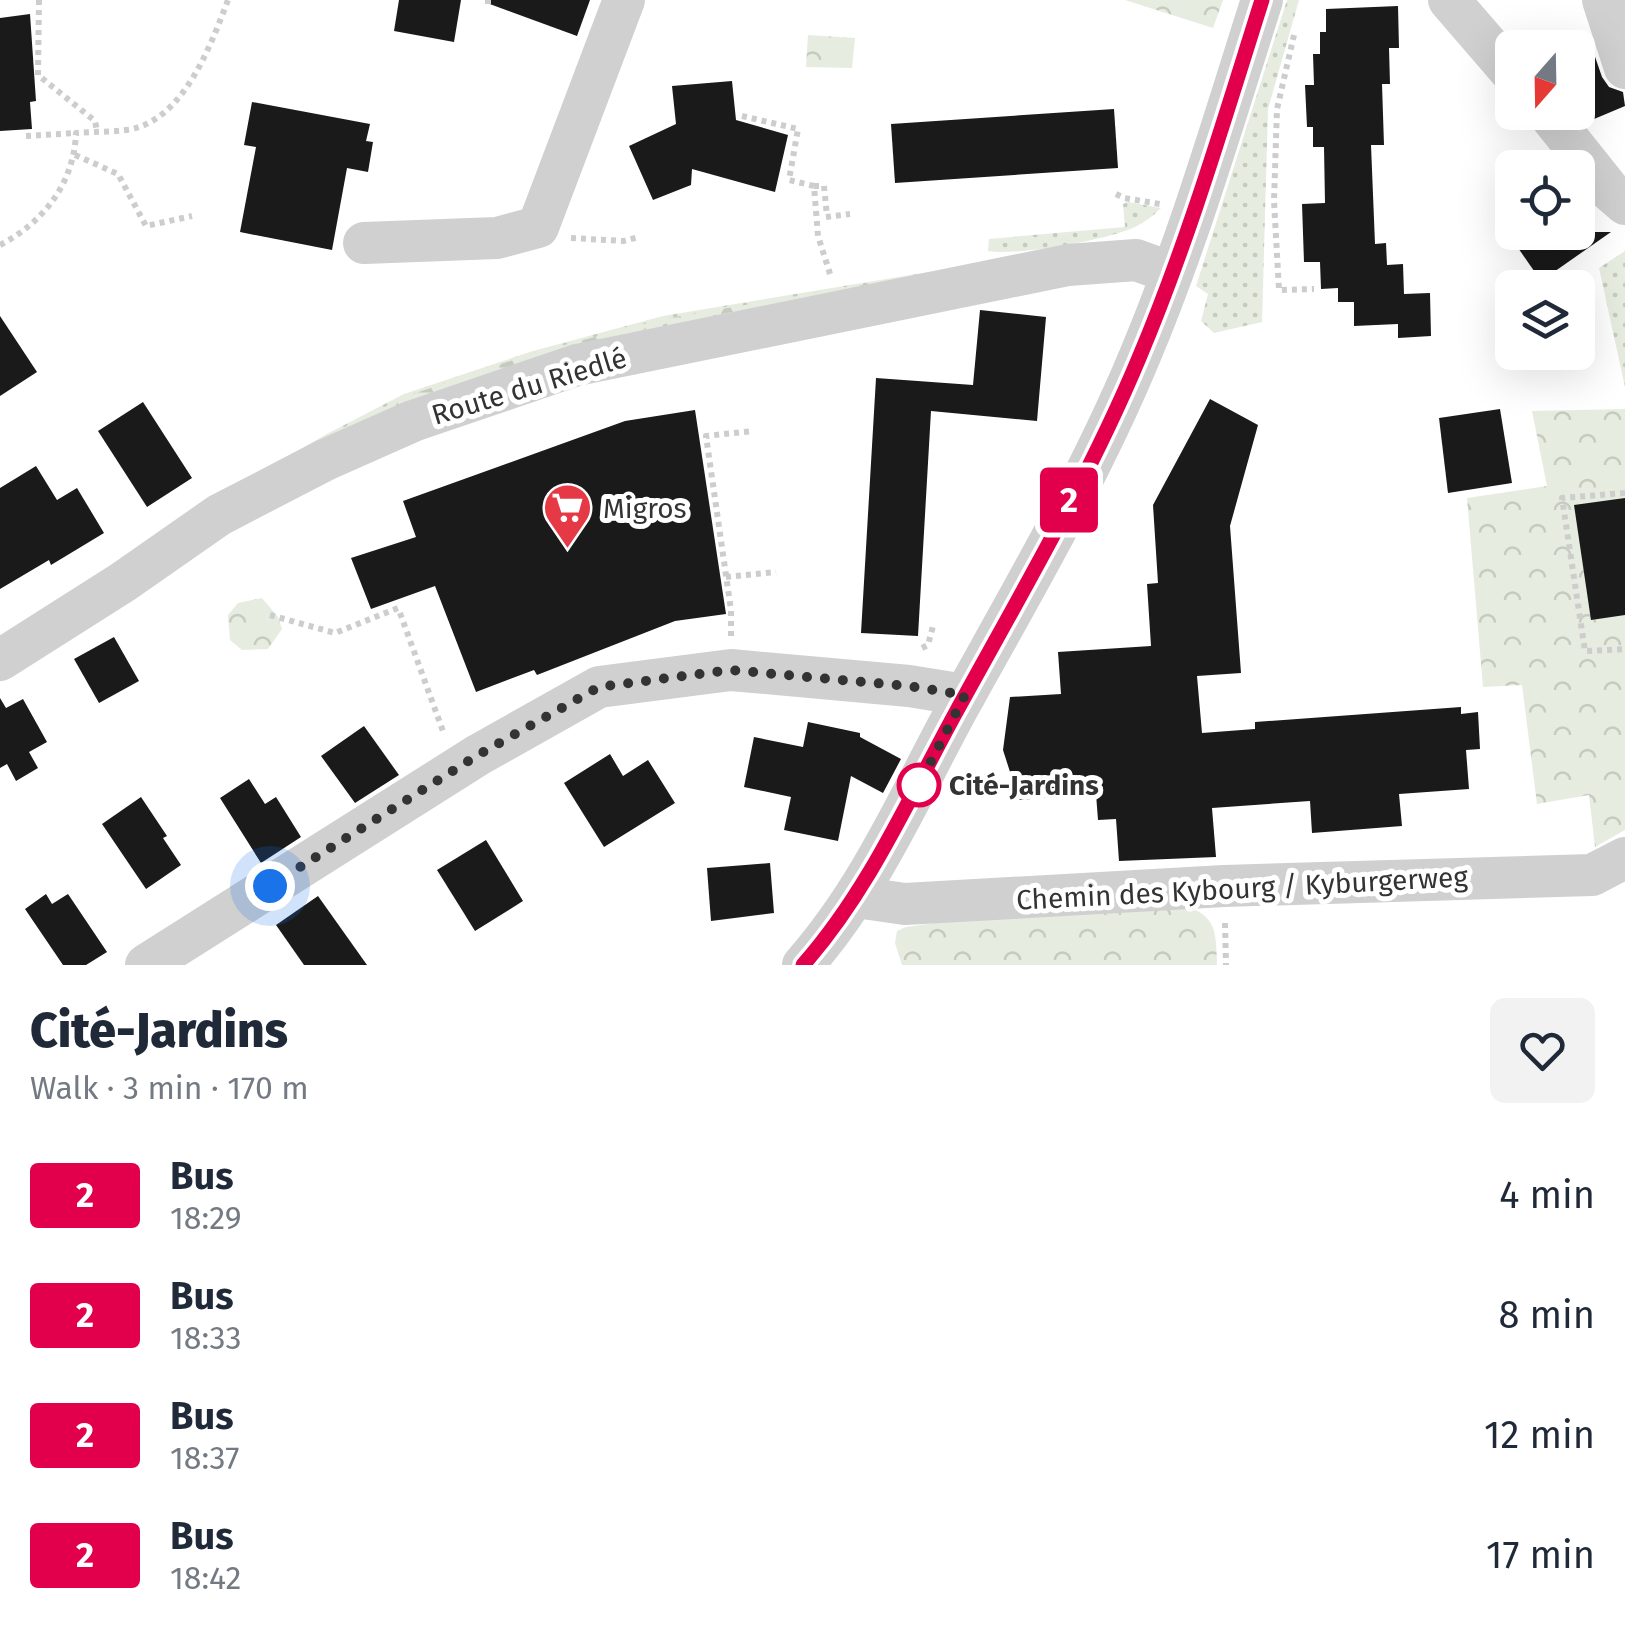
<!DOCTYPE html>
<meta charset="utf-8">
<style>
:root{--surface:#fff;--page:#f2f2f3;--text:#1f2937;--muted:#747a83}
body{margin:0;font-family:"Fira Sans",sans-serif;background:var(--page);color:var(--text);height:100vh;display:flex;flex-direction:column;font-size:38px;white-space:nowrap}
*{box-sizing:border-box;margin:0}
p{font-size:32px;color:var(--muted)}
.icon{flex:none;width:55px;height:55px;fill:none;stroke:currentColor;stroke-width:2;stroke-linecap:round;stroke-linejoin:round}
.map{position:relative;height:965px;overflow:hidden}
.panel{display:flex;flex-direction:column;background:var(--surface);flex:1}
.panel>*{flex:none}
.badge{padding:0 20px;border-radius:8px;font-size:35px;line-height:65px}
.needle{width:65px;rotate:200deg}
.controls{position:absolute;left:1495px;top:30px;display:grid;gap:20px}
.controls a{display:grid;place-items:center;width:100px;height:100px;border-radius:15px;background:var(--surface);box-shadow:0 10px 40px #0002;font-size:50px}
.you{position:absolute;width:50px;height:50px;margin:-25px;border:8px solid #fff;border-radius:50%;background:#1a73e8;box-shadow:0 0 0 15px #1a73e833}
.map>.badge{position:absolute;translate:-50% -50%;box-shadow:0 0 0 5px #fff}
.round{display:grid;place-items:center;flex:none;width:105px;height:105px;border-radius:15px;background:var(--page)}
.head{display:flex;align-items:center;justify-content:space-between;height:170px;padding:0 30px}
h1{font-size:48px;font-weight:800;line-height:75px}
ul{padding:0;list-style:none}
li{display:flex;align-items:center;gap:30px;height:120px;padding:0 30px}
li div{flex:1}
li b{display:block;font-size:38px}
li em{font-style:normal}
li .badge{min-width:110px;font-weight:700;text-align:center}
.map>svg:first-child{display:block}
.grass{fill:url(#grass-dots)}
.forest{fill:url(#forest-firs)}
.park{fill:url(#park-crowns)}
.building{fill:#1a1a1a}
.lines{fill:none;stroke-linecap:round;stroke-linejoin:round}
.path{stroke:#cdcdcd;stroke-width:6;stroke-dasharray:5 5;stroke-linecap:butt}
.minor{stroke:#d0d0d0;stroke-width:42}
.line-casing{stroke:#fff;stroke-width:22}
.line{stroke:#e2004c;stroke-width:15}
.walk{stroke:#333;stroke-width:10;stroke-dasharray:0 18}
.stop-dot{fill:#fff;stroke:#e2004c;stroke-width:5}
.labels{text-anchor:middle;stroke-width:10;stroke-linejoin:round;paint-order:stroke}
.street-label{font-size:28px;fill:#333;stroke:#fff}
.poi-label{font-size:28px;fill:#333;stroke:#fff;text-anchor:start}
.stop-label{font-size:28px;font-weight:bold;fill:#333;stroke:#fff;text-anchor:start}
</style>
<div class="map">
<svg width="1625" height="965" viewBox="0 0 1625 965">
<defs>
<pattern id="grass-dots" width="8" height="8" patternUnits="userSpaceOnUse" patternTransform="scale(2.5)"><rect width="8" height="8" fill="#e6ecdf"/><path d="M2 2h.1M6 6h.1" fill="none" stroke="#c6cbc0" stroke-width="1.8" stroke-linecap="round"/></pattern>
<pattern id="forest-firs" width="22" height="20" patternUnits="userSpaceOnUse" patternTransform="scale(2.5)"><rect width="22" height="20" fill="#e6ecdf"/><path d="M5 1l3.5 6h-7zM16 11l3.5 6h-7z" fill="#c6cbc0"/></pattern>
<pattern id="park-crowns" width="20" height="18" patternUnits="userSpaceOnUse" patternTransform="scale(2.5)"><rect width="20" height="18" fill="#e6ecdf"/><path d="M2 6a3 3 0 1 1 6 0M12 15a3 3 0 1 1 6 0" fill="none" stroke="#c6cbc0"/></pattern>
</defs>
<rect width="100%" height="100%" fill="#fff"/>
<g class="grass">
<polygon points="1287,0 1299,0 1268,109 1262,322 1214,333 1201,321 1208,294 1196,286"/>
<path d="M1128,202L1161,208C1153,216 1145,222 1135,227C1107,240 1019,256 988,251L989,239L1125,227L1123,204Z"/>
<polygon points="1625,251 1625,387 1599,268"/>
<polygon points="935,271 230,492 325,435 404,394 533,351 663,316"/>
</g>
<polygon class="forest" points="880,282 884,285 665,324 537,360 325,437 404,397 534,353 663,319"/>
<g class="park">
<polygon points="1125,0 1223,0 1213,28"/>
<polygon points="808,35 855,38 852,68 806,67"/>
<polygon points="1625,409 1625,830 1595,847 1589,795 1537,804 1522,685 1483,687 1467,498 1547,486 1532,411"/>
<polygon points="262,598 278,617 282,629 268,649 242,650 230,640 228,615 238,603"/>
<path d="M1176,903C1216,914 1216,927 1217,965H902L895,943L897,931L906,927L973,918Z"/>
</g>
<g class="building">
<polygon points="399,0 461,0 454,42 394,31"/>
<polygon points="488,0 590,0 577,36 487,3"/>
<polygon points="1398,6 1399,48 1389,48 1390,84 1382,84 1384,145 1371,145 1375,244 1386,243 1387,265 1403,264 1404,294 1430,293 1431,336 1398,338 1398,324 1354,326 1354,302 1338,302 1338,288 1321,289 1320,262 1304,262 1302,204 1325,203 1324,147 1313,147 1313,127 1307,127 1305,85 1314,85 1313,54 1320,54 1320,32 1326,32 1326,9"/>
<polygon points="30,14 36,101 30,102 32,129 0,131 0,18"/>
<polygon points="1592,48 1602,77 1609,87 1623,92 1625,106 1587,122 1578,110 1578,54"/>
<polygon points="732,81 736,120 788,135 775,192 692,169 691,185 653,200 629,146 676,124 672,86"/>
<polygon points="252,102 370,124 366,141 373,142 368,172 347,168 332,250 240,232 256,147 244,145"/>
<polygon points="1114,109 1118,168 895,183 891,124"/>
<polygon points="1507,232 1611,232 1541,281"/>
<polygon points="980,310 1046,317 1037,421 931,411 918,636 861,633 876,378 973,385"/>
<polygon points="0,316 37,372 0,396"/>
<polygon points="1210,399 1258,425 1230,526 1241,673 1197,676 1202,733 1255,729 1255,722 1461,707 1461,714 1478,712 1480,749 1466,750 1469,789 1399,794 1402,826 1312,833 1310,801 1212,808 1216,857 1119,861 1116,819 1098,820 1096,794 1019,800 1003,750 1010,697 1061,694 1058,652 1151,646 1147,584 1158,583 1153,505"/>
<polygon points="143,402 192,478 147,507 98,431"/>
<polygon points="1500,409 1512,483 1448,493 1439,418"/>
<polygon points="695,410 726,614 675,621 537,675 534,670 476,692 435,586 371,609 351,558 416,537 403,501 625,421"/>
<polygon points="36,466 57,500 77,488 104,533 51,565 49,560 0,589 0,488"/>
<polygon points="1625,498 1625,615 1591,620 1574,505"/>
<polygon points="114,637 139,681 99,703 74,659"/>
<polygon points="0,698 6,708 23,699 47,742 29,752 38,768 16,781 7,764 0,768"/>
<polygon points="808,722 860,733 860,737 901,759 883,793 851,776 838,841 784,830 791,797 744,787 754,737 803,747"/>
<polygon points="364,726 399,775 355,803 321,756"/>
<polygon points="610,754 623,776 648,760 675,803 604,847 564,783"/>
<polygon points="249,779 265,804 276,797 301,837 261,863 220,798"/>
<polygon points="141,797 167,836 163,838 181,865 146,889 102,824"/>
<polygon points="486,840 523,901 475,931 437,870"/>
<polygon points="770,863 774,913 711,921 707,868"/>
<polygon points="46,894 52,904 68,894 107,952 86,965 63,965 25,909"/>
<polygon points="318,896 367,965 304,965 276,925"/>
</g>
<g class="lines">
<g class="path">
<polyline points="39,0 38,75 95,121 97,131"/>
<polyline points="488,4 488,0"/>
<polyline points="1294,35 1277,109 1274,201 1279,290 1314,289"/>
<polyline points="742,116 798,129 789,180 814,186 818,236 831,277"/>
<polyline points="26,136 76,133"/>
<polyline points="75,155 118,174 146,226 192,216"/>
<polyline points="814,186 824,186 827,216"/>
<polyline points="1116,194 1124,198 1160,204"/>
<polyline points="826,217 850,214"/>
<polyline points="571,238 623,241 639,237"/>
<path d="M0,245C44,222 74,183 76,133C96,131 121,133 139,127C187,111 212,42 228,0"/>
<polyline points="1625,493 1562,498 1585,651 1625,649"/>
<polyline points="726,577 776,572"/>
<polyline points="400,613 444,734"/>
<polyline points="270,615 335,633 398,608"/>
<polyline points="731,636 731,610 706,436 753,431"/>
<polyline points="922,648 928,645 933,626"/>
<polyline points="1225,923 1226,965"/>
</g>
<g class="minor">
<polyline points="1449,0 1512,73"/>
<polyline points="1603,0 1625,68"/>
<polyline points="1547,112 1610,191 1625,204"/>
<polyline points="364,243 497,238 538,227 624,0"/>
<polyline points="0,660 123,582 219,515 325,460 413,421 577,365 1068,265 1136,260 1172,273"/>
<polyline points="856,897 905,904 1224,886 1592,875 1625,858"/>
<polyline points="146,965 478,755 599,687 731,670 909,686 965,695"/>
<path d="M803,965C869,890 908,800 955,713C1019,597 1088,480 1139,358C1188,242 1224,119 1262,0"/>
</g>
</g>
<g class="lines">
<defs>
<path id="line" d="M803,965C869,890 908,800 955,714C1019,597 1088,480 1139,358C1188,242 1224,120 1262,0"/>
</defs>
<use href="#line" class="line-casing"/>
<use href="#line" class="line"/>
<polyline class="walk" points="270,886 478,755 599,687 730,670 908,686 965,695 919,785"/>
</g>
<defs>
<symbol id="supermarket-pin" viewBox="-11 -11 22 30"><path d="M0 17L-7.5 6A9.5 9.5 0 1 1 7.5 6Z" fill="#e63946" stroke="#fff"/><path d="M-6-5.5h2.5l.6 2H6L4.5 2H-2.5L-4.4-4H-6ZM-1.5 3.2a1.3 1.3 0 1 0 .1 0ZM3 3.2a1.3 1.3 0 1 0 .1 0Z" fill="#fff"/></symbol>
</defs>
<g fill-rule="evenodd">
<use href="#supermarket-pin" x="540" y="480" width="55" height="75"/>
</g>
<circle class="stop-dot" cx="919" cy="785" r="20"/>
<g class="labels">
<g class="street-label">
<text transform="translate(529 386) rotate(-17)" y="10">Route du Riedlé</text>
<text transform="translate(1242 888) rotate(-3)" y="10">Chemin des Kybourg / Kyburgerweg</text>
</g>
<g class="poi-label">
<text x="603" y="518">Migros</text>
</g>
<g class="stop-label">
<text x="949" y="795">Cité-Jardins</text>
</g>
</g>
</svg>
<div class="controls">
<a><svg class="needle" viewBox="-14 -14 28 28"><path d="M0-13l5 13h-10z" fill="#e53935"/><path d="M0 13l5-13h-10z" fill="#747a83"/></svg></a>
<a><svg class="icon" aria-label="locate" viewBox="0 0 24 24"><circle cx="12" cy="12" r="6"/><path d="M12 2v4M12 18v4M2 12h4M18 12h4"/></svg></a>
<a><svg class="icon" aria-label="layers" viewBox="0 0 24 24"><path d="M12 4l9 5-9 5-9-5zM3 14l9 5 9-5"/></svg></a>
</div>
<div class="you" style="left:270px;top:886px"></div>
<b class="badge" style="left:1069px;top:500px;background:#e2004c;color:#fff">2</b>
</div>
<section class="panel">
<div class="head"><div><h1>Cité-Jardins</h1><p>Walk · 3 min · 170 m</p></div><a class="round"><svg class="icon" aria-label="heart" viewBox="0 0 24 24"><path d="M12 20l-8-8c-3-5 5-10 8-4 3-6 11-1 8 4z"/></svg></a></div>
<ul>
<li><span class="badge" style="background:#e2004c;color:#fff">2</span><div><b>Bus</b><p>18:29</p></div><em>4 min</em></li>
<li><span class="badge" style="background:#e2004c;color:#fff">2</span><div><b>Bus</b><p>18:33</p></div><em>8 min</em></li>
<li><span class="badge" style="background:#e2004c;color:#fff">2</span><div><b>Bus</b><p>18:37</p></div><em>12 min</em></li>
<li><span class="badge" style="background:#e2004c;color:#fff">2</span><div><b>Bus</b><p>18:42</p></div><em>17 min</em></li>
</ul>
</section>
